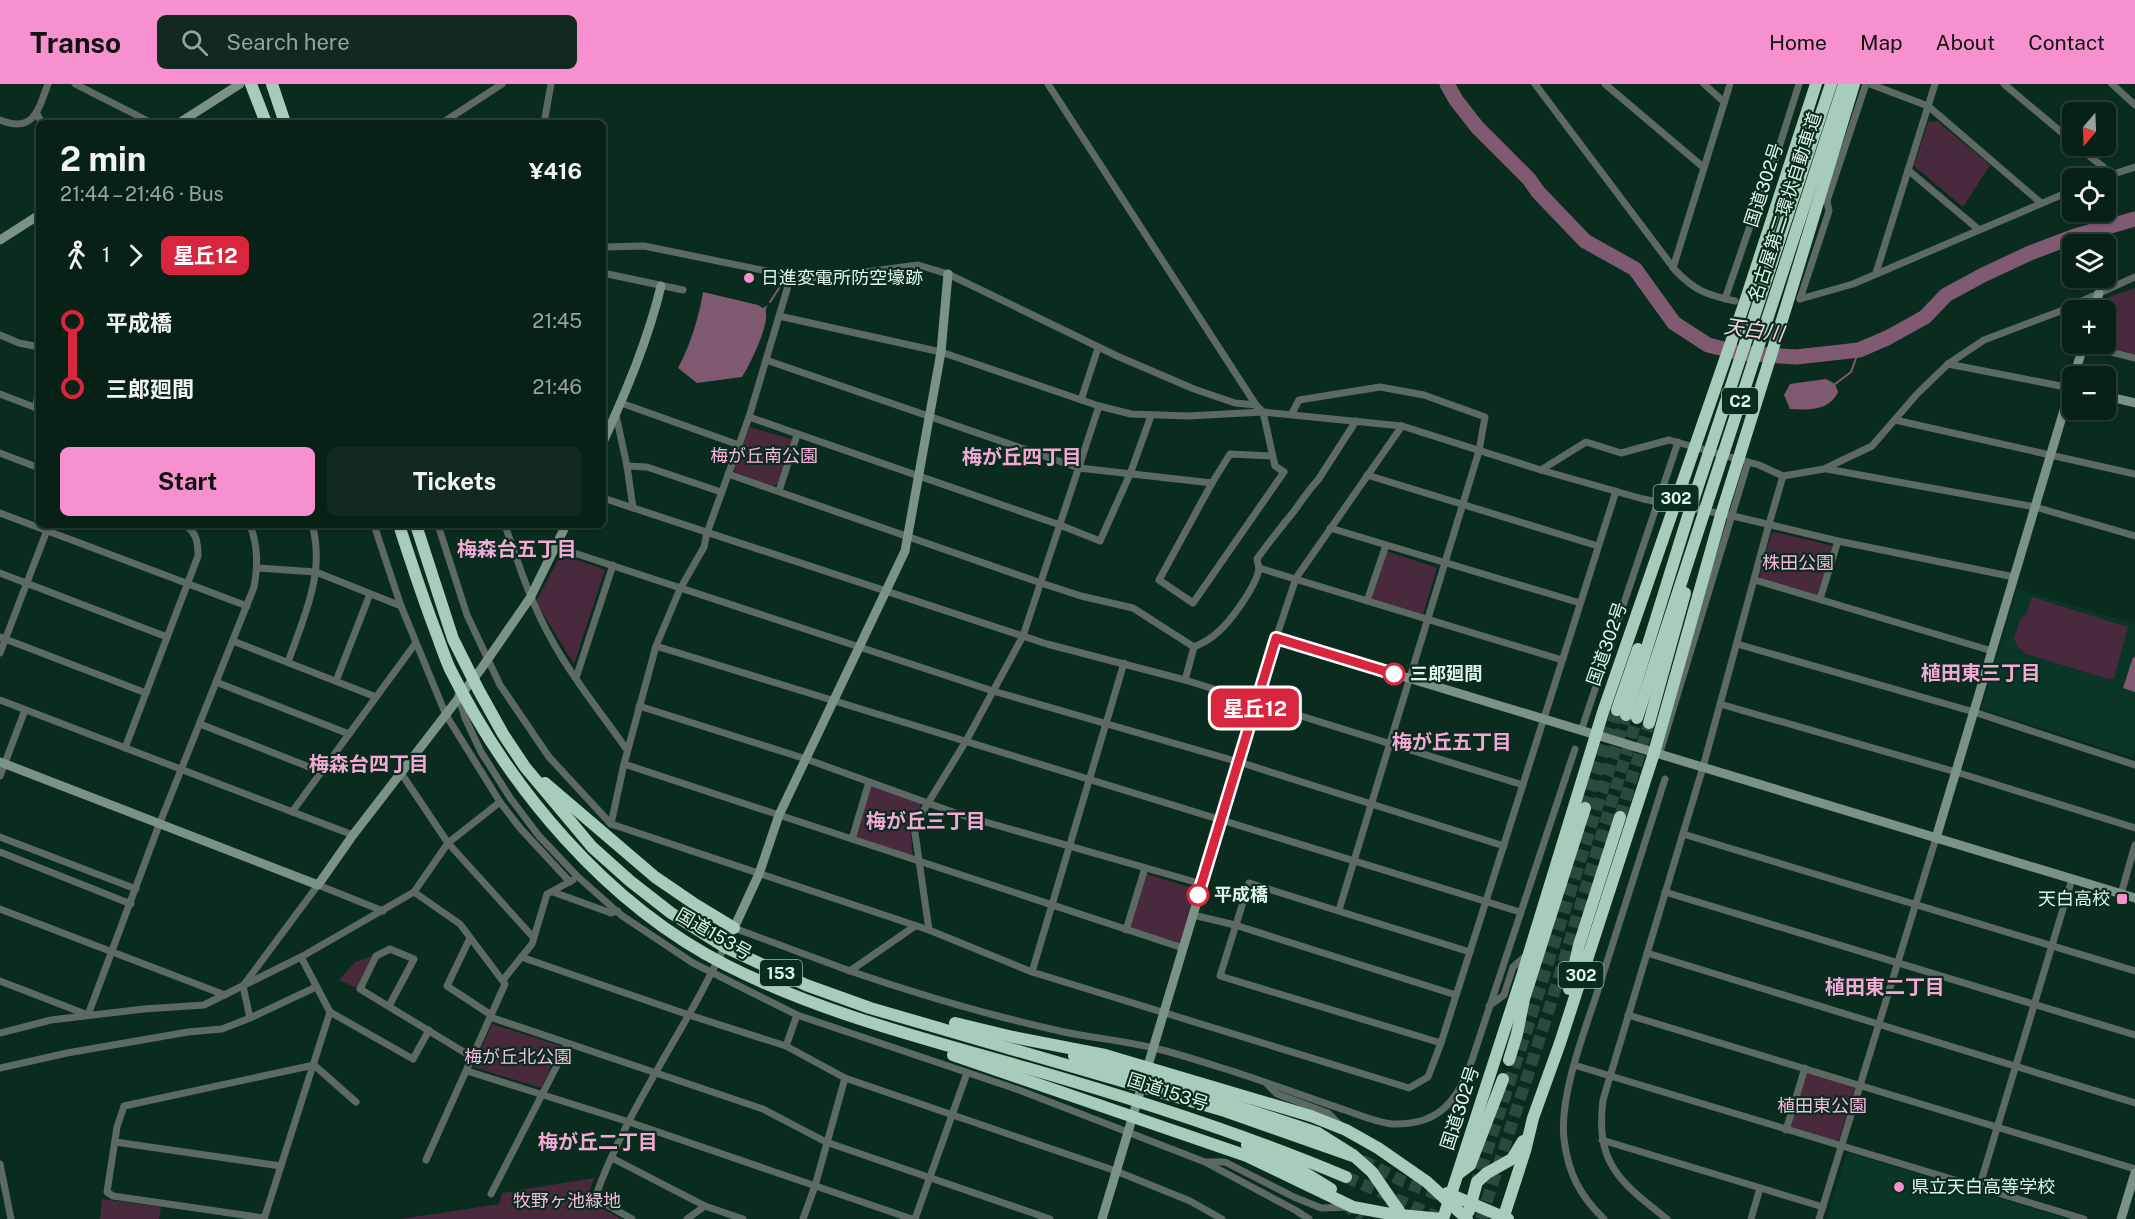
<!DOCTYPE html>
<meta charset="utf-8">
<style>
:root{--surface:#082117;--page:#112920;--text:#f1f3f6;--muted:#98a3a1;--line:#293e36;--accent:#f690cf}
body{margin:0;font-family:"Public Sans","Noto Sans JP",sans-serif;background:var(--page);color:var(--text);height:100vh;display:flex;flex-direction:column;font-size:22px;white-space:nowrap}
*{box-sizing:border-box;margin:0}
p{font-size:20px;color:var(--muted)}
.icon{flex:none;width:33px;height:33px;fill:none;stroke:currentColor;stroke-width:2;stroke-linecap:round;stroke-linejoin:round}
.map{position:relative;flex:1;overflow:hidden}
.side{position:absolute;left:36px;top:36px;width:570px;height:408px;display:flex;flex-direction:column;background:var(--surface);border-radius:9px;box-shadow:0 2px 4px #0004,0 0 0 2px var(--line)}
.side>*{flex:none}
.badge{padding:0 12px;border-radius:9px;font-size:21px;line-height:39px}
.needle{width:39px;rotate:199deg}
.fabs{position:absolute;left:2062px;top:18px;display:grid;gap:12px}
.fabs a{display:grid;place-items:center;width:54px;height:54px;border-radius:9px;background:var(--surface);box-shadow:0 2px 4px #0004,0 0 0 2px var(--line);font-size:30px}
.map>.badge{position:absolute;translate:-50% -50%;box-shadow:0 0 0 3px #fff}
.legs{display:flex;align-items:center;gap:9px;height:66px;padding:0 24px;font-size:20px}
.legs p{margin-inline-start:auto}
.head{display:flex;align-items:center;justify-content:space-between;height:102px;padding:0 24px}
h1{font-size:33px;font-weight:700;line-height:45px}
.cta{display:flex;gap:12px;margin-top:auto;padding:12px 24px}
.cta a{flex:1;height:69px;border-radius:9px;background:var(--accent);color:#111;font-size:24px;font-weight:700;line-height:69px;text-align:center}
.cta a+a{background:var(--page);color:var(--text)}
ul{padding:0 24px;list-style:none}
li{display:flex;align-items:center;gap:21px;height:66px;font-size:22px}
li i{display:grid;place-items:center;width:9px;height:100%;margin:0 8px;background:currentColor}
li i::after{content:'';width:15px;height:15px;margin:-8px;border:4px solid;border-radius:50%;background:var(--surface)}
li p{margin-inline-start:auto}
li:first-child i{background:linear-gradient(#0000 50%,currentColor 0)}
li:last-child i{background:linear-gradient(currentColor 50%,#0000 0)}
header{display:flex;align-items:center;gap:36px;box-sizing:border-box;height:84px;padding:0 30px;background:var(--accent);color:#111}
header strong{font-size:28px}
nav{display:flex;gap:33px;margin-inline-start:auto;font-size:21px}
.search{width:420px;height:54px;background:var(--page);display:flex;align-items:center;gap:15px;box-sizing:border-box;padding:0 21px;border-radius:9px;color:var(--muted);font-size:22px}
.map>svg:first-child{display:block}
.built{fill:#093626}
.green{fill:#482a3c}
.water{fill:#805a70}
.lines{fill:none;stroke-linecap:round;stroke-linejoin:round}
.stream{stroke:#805a70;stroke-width:2}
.river{stroke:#805a70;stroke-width:15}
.highway-tunnel{stroke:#2a4a3d;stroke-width:12;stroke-dasharray:12 6;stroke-linecap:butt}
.street{stroke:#5c6a63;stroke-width:7}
.secondary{stroke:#7b9286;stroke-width:9}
.highway{stroke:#a7ccba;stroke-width:12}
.line-1-casing{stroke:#fff;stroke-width:14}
.line-1{stroke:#d7263d;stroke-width:9}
.poi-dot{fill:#f690cf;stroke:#0a2c1f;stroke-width:2}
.stop-1-dot{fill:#fff;stroke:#d7263d;stroke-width:3}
.labels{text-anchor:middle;stroke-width:4.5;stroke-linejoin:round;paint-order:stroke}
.shield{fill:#0a2c1f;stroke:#a0b8ad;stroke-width:1.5}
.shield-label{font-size:16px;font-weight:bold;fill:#e1f4ea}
.street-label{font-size:18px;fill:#e1f4ea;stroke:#0a2c1f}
.poi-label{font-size:18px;fill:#e1f4ea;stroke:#0a2c1f;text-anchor:start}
.park-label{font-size:18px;fill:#f9b8de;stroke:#0a2c1f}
.stop-label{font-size:18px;font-weight:bold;fill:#e1f4ea;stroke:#0a2c1f;text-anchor:start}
.water-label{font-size:20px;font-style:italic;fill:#f8d0e7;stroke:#0a2c1f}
.neighbourhood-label{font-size:20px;font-weight:bold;fill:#f2aad5;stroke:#0a2c1f}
</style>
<header>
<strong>Transo</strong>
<div class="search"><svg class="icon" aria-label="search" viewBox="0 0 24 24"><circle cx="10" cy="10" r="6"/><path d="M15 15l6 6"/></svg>Search here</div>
<nav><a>Home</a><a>Map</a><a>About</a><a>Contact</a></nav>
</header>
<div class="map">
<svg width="2135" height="1135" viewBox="0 0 2135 1135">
<rect width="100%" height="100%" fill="#0a2c1f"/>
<g class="built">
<polygon points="2017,505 2135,540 2135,666 2132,673 1981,625"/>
<polygon points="1849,1069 2068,1135 1827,1135 1846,1071"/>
</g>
<g class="green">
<polygon points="1937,37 1990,81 1963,123 1914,82 1928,38"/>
<polygon points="2135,204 2135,270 2094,260 2106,260 2105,226 2109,213"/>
<polygon points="750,343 794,356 779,400 773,402 735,388 733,383"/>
<polygon points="1775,448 1833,462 1818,512 1759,494 1771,450"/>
<polygon points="1386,467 1437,484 1423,530 1371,515"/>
<polygon points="561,470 605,486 574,580 536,518"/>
<polygon points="2032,513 2128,543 2114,594 2108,595 2026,570 2018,563 2014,554 2020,536 2027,528"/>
<polygon points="870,701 920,720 921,722 910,741 913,775 854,754"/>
<polygon points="1146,790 1196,805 1180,861 1128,845"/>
<polygon points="372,872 357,904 339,896 355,878"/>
<polygon points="492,940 561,962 541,1004 473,983"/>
<polygon points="1809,988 1853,1002 1855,1005 1839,1055 1836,1057 1792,1044 1790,1040 1805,990"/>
<polygon points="594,1094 587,1116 621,1135 401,1135 499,1120 502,1109"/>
<polygon points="102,1115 161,1123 159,1135 100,1135"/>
</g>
<g class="water">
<path d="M703,208L758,221L763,224L768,221C764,227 767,228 766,234C765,249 750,281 742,293L697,299L678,284C690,262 699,233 703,208Z"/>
<path d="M1826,295L1835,300L1838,308C1829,327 1809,326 1790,325L1784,311L1790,300Z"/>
<polygon points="2133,573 2135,574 2135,608 2123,604"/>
</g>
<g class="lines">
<g class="stream">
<polyline points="770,218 781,201"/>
<polyline points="1835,300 1851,288 1859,266"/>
</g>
<polyline class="river" points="1447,0 1456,16 1477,43 1529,95 1538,108 1585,157 1635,185 1674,239 1708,261 1740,269 1796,273 1859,266 1887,254 1925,233 1946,211 1983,191 2030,169 2075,152 2135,135"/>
<g class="highway-tunnel">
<polyline points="1585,724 1617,626"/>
<polyline points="1620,733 1649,639"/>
<polyline points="1362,1076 1404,1098 1442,1112"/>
<polyline points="1346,1093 1437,1133"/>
<polyline points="1475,1103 1532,930 1626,631"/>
<polyline points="1345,1119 1361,1135"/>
<polyline points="1481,1135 1547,932 1637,634"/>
</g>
<g class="street">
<polyline points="75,0 152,39"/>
<polyline points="1048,0 1256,321 1263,328 1275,382 1284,388 1193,519 1159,496 1212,399 1230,370 1272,372"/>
<path d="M1535,0L1675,186C1695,207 1707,211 1735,217"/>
<polyline points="1605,0 1703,83"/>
<polyline points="1704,0 1724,18"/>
<polyline points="1870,0 1928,22 2041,119"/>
<polyline points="2004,0 2073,58"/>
<polyline points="2112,0 2135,21"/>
<polyline points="37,30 42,39"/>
<path d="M0,36C34,50 38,26 48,0"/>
<polyline points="442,39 502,0"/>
<polyline points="544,39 551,0"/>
<polyline points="2077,62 2112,90"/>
<polyline points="1908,86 1978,145"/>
<polyline points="2101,94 2135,83"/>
<polyline points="603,163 644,162 791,192 809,194 835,192 918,181 948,190 1117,272 1194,305 1235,319 1256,321"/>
<polyline points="1673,184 1730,0"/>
<polyline points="603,189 683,206"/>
<polyline points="1876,189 1935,0"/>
<polyline points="1725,215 1761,110 1768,98 1799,0"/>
<polyline points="1800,215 1853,200 2073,106"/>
<polyline points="1800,215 1829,127 1827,117 1866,0"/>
<polyline points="779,232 941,268 1099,322 1131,330 1188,332 1263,328 1402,342 1541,386 1643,415 1733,432 1838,457 2014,493"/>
<polyline points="0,251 19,259 39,263"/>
<polyline points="2083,261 2135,274"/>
<polyline points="766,276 1079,384 1212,399"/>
<polyline points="1948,280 2071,304"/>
<polyline points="0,310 39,325"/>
<polyline points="1081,316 1098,264"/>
<polyline points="621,319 739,361"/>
<polyline points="36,324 39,299"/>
<polyline points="1292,329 1299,316 1380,303 1424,311 1485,333 1479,367 1339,826"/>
<polyline points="616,331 627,382 633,424"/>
<polyline points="749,333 1060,441 1100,457 1130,390 1151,332"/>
<polyline points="1895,336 2135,390"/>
<polyline points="0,369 39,384"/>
<polyline points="627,382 647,383 721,408"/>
<polyline points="1827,385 2035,423 2135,452"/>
<polyline points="1541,386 1586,358 1621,369 1669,356 1759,381 1783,392 1824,385 1872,362 1917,310 1948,280 1984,256 2058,228 2135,193"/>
<polyline points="728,390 1041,499 1081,512 1133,524 1194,563"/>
<polyline points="1367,391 1598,462"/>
<polyline points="779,407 797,351"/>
<polyline points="603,414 1047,560 1185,596 1523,701"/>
<polyline points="0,429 247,522"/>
<polyline points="374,441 401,522 446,631 500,718 520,744 570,798"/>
<polyline points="438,441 467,531 500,601 549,673 611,740 929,846 1032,888 1409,1004 1428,993 1441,959 1616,407"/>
<path d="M505,441C519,482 532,522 554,560C575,598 603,631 627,666"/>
<polyline points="1330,444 1580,519"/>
<polyline points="556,463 993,607 1239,678 1504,762"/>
<polyline points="258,484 316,488 401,522"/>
<polyline points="1259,484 1562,576"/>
<polyline points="0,489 167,553"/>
<polyline points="1755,496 1992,567"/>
<polyline points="1820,515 1838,457"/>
<polyline points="1367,517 1386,461"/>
<polyline points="0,553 146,609"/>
<polyline points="1276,554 1296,494 1402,342"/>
<polyline points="233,557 376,613"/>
<polyline points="1737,560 1974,628 2135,681"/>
<polyline points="656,562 1520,828"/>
<polyline points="0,569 49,441"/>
<path d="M288,578C303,535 326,488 312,441"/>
<polyline points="576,594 613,481"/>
<path d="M1185,596L1194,563C1203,559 1211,555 1218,548C1231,537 1256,502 1259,485C1259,483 1257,477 1257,475C1266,462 1276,450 1286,437C1298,424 1306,408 1318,396L1356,337"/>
<polyline points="336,597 370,510"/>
<polyline points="216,598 349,650"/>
<polyline points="458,611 465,634 481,668 511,715 539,752 577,792 621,831 693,879 797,931 1019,1006 1205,1078 1295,1126 1309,1135"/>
<polyline points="0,616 353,751"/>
<polyline points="1720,620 1956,688 2135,744"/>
<polyline points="639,622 806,675 961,731 1202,800"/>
<polyline points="200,640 322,688"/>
<polyline points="1581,647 1678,358"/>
<path d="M125,664L198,472C198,459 197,449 185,441"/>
<polyline points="1660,668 1748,378"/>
<polyline points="624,680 1183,864"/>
<polyline points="401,689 448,759 533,853"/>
<polyline points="0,692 25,626"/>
<polyline points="292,728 415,560"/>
<polyline points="611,740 624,680 656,562 680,505 704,463 707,449 749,333 791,192"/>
<polyline points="1683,750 2135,887"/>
<polyline points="0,753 136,805"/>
<polyline points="852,755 869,698"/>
<polyline points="0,768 131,820"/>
<polyline points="414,808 460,840 505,900 426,1076"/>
<polyline points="553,808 611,829 618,827"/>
<polyline points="1665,808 2135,951"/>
<polyline points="2121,810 2135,761"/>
<polyline points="0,825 225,911"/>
<polyline points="1193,831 1235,841 1456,911"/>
<polyline points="929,846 914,742 966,657 1023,552 1099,322"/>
<polyline points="1126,846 1145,784"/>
<polyline points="470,854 447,902 491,931"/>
<polyline points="1647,869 2135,1019"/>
<polyline points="521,873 689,931 786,962 797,931"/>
<path d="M850,887C920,911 991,932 1064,948C1094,954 1124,957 1154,964C1175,969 1197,976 1219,983C1262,996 1305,1013 1348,1027C1362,1032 1381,1040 1396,1040C1435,1040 1453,1022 1468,988L1575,665"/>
<polyline points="1032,888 1124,579"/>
<polyline points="503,896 532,860 547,810 573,796"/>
<polyline points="0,897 88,931"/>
<polyline points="316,903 250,934 243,902 318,801 383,827"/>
<polyline points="389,922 414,875 390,865 376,872 360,905 472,973"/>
<polyline points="1489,922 1504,911 1513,883 1527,871"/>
<polyline points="330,928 413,975 429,946"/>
<path d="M88,931L159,741L254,503C258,481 258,462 250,441"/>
<polyline points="1628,931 2135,1085"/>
<polyline points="490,933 763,1025 826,1058 1050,1135"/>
<polyline points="0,949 51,936 144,925 204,921 301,873 414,808 448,759 500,718"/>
<polyline points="1441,959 1220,892 1249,799 1470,868"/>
<polyline points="786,962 845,994 1116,1087 1190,1117 1222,1135"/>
<polyline points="1574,981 2084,1135"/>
<polyline points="0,984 67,969 188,948 222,945 250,934"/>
<polyline points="467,987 629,1038 912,1135"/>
<polyline points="1267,1000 1277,1010 1328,1029 1340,1041"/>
<polyline points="1786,1046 1805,984"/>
<polyline points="1602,1056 1823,1123"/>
<polyline points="115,1058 281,1082"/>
<polyline points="612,1074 705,1122 743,1135"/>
<polyline points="1206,1078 1225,1078 1294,1113 1321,1124 1350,1123"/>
<polyline points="0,1080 11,1135"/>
<polyline points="1979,1104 2072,795"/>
<polyline points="491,1110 568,960"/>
<polyline points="264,1134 113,1112 107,1108 117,1043 124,1022 314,981 356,1018"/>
<polyline points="264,1135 330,928 301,873"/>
<path d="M632,1135L595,1114C617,1051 654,992 687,934C704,905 719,874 734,844L850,887L915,842"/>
<polyline points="687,1135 705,1122"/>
<polyline points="803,1135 815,1102 845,994"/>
<polyline points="915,1135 967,989"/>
<path d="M1604,1135C1580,1112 1568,1089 1564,1055C1559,1010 1586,944 1600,900C1622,832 1643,763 1665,695"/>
<path d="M1667,1135C1620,1098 1595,1080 1603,1016L1703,683L1769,440L1783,392"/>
<polyline points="1751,1135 1760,1104"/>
<polyline points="1819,1135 1936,754"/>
</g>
<g class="secondary">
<polyline points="179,39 240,0"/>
<polyline points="0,156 39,131"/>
<polyline points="2094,226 2099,209"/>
<polyline points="2074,292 2084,260"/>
<polyline points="2106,312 2135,319"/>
<path d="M603,358C626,308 648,256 661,202"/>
<polyline points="0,678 318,801 353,751 481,585 530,514 566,441"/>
<polyline points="1936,754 2073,296"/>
<polyline points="734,844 759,790 779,731 905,467 941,268 948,190"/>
<polyline points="1102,1135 1276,554 2135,814"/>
<polyline points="2121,1135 2135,1089"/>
</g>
<g class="highway">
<polyline points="251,0 266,39"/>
<polyline points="272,0 285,39"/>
<path d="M399,441C411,478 423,515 437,551C441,562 445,574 450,585C509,704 606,820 726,881C821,929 925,955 1027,984C1135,1015 1242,1049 1346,1093"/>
<polyline points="416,441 453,555 478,605 503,650 525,683 592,763 630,797 671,829 723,862 806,901 870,924 1225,1027 1353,1072"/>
<polyline points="1617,626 1638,565"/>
<polyline points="1626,631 1688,432 1831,0"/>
<polyline points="1637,634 1844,0"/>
<polyline points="1649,639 1685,509"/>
<polyline points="545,699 655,793 696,821 734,844"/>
<polyline points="1569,905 1579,861 1620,733"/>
<polyline points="955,939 1013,953 1105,971 1311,1032 1346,1046 1378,1064 1427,1098 1467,1135"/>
<polyline points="953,971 1247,1072 1353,1123 1390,1130 1442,1135"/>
<polyline points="1074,972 1224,1018 1318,1049 1353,1071 1372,1088 1399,1127"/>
<polyline points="1509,976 1517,950 1524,915 1585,724"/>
<polyline points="1247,1061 1302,1087 1331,1105"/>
<polyline points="1458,1090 1470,1081 1503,995"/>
<polyline points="1447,1109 1508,1135"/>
<polyline points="1469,1127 1477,1098 1487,1089 1512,1075 1523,1057"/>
<polyline points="1443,1135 1523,889 1603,628 1745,218 1816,0"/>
<polyline points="1503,1135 1525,1067 1533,1034 1560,959 1654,669 1721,431 1787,220 1854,0"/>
</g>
</g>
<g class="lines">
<defs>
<polyline id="line-1" points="1198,811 1276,554 1394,590"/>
</defs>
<use href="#line-1" class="line-1-casing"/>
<use href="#line-1" class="line-1"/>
</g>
<g class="poi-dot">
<circle cx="749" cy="194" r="6"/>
<rect x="2116" y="809" width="12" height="12" rx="3"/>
<circle cx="1899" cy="1103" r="6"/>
</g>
<g class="stop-1-dot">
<circle cx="1394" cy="590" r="10"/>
<circle cx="1198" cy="811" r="10"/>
</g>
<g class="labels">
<g class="shield">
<rect x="1722" y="304" width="36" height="26" rx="4.5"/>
<rect x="1653.5" y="401" width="45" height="26" rx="4.5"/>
<rect x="760" y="876" width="42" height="26" rx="4.5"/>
<rect x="1558.5" y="878" width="45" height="26" rx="4.5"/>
</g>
<g class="shield-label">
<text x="1740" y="323">C2</text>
<text x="1676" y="420">302</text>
<text x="781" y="895">153</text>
<text x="1581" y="897">302</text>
</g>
<g class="street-label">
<text transform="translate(1764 101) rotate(-72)" y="6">国道302号</text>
<text transform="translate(1785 123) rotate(-72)" y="6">名古屋第二環状自動車道</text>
<text transform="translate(1607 560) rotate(-71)" y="6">国道302号</text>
<text transform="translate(714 850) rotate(30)" y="6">国道153号</text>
<text transform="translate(1168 1008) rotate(18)" y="6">国道153号</text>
<text transform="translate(1460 1024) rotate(-72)" y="6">国道302号</text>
</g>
<g class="poi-label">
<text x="761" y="200">日進変電所防空壕跡</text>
<text x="2110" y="821" text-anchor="end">天白高校</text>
<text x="1911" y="1109">県立天白高等学校</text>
</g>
<g class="park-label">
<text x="764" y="378">梅が丘南公園</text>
<text x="1798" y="485">株田公園</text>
<text x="518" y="979">梅が丘北公園</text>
<text x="1822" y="1028">植田東公園</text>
<text x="567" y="1123">牧野ヶ池緑地</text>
</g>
<g class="stop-label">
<text x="1410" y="596">三郎廻間</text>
<text x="1214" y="817">平成橋</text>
</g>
<g class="water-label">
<text transform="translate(1754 246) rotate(8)" y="7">天白川</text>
</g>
<g class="neighbourhood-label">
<text x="1022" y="380">梅が丘四丁目</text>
<text x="517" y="472">梅森台五丁目</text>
<text x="1981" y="596">植田東三丁目</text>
<text x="1452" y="665">梅が丘五丁目</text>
<text x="369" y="687">梅森台四丁目</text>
<text x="926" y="744">梅が丘三丁目</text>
<text x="1885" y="910">植田東二丁目</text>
<text x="598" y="1065">梅が丘二丁目</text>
</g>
</g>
</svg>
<div class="fabs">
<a><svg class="needle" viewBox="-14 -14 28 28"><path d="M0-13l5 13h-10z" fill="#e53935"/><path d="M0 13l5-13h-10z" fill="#98a3a1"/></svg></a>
<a><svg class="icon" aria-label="locate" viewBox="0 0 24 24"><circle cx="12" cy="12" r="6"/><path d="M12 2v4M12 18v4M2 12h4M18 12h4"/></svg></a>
<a><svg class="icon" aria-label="layers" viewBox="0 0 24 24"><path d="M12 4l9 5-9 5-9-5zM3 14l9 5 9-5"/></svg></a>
<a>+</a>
<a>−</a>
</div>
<b class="badge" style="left:1255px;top:624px;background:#d7263d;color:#fff">星丘12</b>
<section class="side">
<div class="head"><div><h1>2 min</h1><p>21:44 – 21:46 · Bus</p></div><b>¥416</b></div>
<div class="legs"><svg class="icon" aria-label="walk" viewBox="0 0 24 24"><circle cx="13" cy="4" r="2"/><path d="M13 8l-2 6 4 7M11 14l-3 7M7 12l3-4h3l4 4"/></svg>1<svg class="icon" aria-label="forward" viewBox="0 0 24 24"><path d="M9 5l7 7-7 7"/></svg><b class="badge" style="background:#d7263d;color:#fff">星丘12</b></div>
<ul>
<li><i style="color:#d7263d"></i><b>平成橋</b><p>21:45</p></li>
<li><i style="color:#d7263d"></i><b>三郎廻間</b><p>21:46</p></li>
</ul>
<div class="cta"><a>Start</a><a>Tickets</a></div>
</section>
</div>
